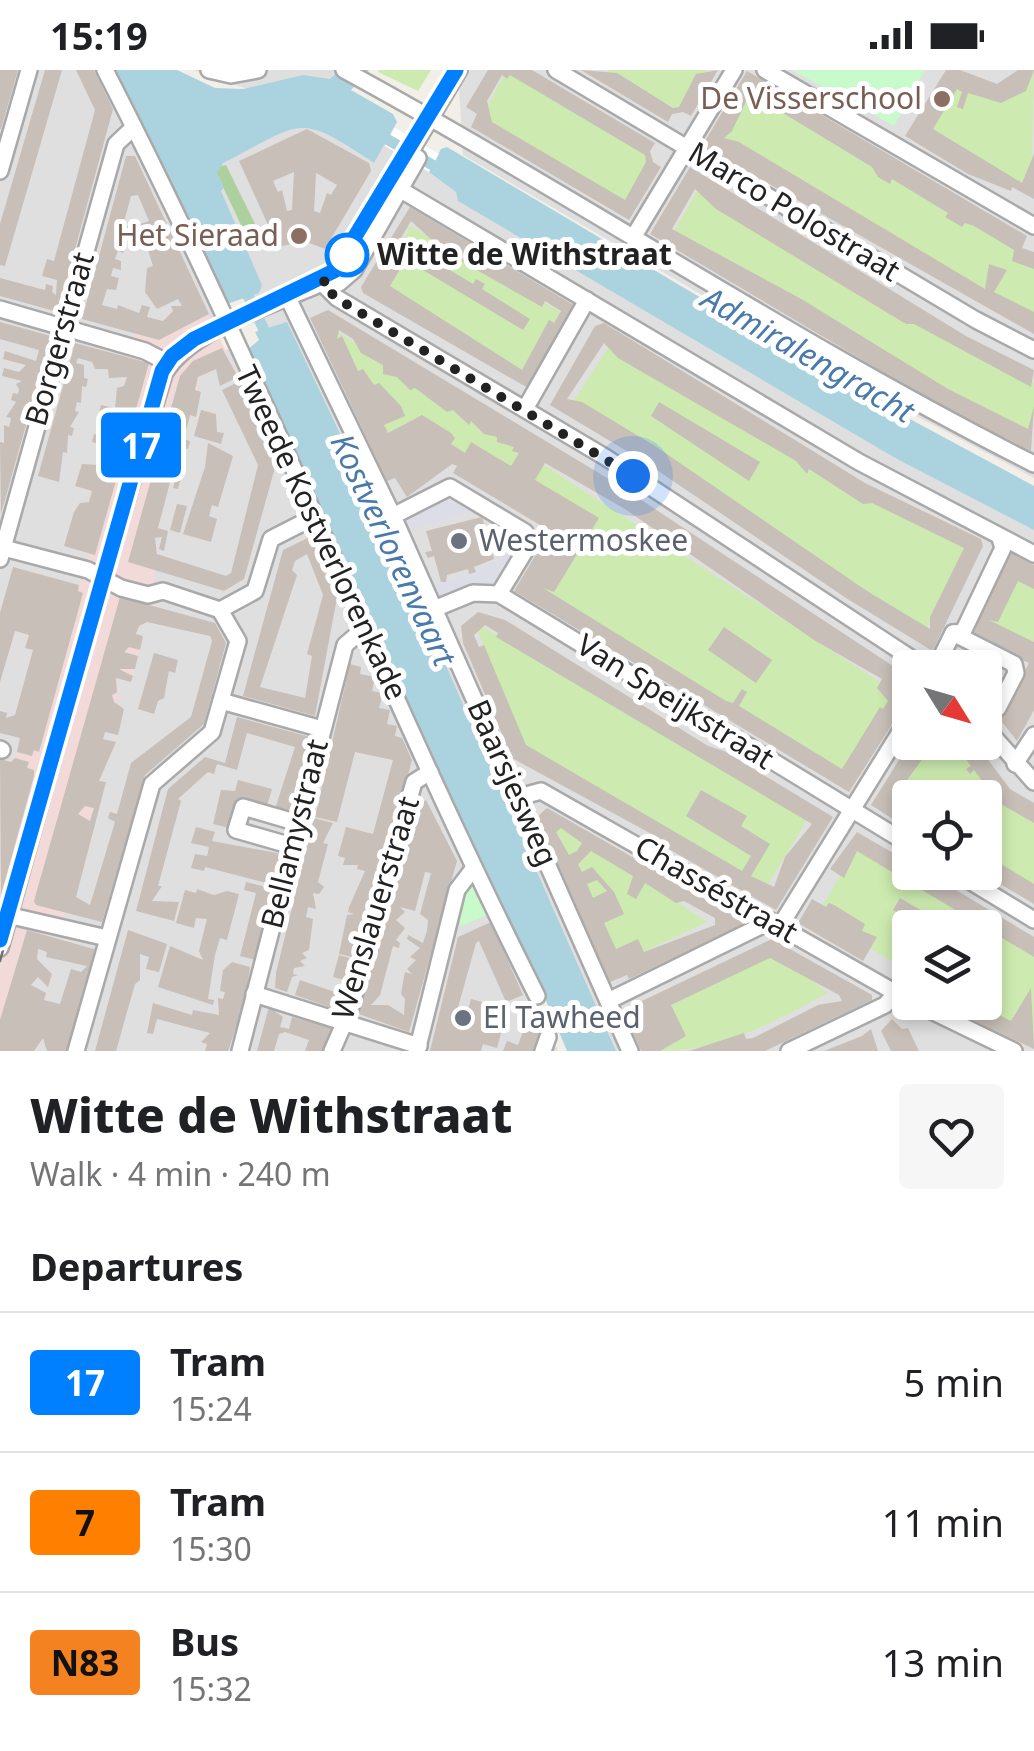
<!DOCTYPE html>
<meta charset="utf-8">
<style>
:root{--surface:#fff;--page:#f6f6f6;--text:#202124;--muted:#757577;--line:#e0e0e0}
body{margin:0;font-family:"Noto Sans",sans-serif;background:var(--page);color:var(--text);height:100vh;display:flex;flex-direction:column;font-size:38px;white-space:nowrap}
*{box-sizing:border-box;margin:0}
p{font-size:32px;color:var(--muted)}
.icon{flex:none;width:55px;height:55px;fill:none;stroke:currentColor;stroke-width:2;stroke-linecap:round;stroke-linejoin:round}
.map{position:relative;height:981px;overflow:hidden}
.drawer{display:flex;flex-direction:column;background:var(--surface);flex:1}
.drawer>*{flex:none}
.badge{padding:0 20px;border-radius:8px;font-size:35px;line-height:65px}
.needle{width:65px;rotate:127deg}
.tools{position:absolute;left:892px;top:580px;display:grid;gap:20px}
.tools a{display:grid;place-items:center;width:110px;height:110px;border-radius:10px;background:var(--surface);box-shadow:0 5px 15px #0003;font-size:50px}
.you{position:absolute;width:50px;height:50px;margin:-25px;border:8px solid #fff;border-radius:50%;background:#1a73e8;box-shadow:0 0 0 15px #1a73e833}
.map>.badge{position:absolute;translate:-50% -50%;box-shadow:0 0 0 5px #fff}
h2{padding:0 30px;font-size:38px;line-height:90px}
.round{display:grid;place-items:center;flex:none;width:105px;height:105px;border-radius:10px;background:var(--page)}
.head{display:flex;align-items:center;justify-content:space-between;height:170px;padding:0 30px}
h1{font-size:48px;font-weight:800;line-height:75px}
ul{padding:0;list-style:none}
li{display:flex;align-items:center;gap:30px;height:140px;padding:0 30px;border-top:2px solid var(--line)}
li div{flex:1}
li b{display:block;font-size:38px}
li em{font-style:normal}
li .badge{min-width:110px;font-weight:700;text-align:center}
.status{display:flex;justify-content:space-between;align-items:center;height:70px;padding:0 50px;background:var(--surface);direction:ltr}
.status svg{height:28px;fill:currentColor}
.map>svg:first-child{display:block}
.residential{fill:#e0dfdf;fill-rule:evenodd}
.commercial{fill:#f2dad9}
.grass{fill:#cdebb0}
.forest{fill:#add19e}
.park{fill:#c8facc}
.plaza{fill:#dddde8}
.water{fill:#aad3df}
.pier{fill:#fff}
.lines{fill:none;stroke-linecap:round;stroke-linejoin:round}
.canal{stroke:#aad3df;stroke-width:11}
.building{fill:#c7bfb8;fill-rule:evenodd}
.minor-casing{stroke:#a9a9a9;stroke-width:20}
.minor{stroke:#fff;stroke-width:15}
.tram{stroke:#707070;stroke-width:2.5}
.line-casing{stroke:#fff;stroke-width:22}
.line{stroke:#007fff;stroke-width:15}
.walk{stroke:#222;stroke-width:10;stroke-dasharray:0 18}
.education-dot{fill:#8d6e63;stroke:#fff;stroke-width:4}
.stop-dot{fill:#fff;stroke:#007fff;stroke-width:5}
.worship-dot{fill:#6b7280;stroke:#fff;stroke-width:4}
.labels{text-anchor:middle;stroke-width:10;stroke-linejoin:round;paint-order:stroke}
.education-label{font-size:30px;fill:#785e54;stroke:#fff;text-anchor:end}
.street-label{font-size:30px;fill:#222;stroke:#fff}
.stop-label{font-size:30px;font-weight:bold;fill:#222;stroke:#fff;text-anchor:start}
.worship-label{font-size:30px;fill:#5b616d;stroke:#fff;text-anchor:start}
.water-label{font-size:32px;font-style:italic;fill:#4a7aab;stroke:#fff}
</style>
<div class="status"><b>15:19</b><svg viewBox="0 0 49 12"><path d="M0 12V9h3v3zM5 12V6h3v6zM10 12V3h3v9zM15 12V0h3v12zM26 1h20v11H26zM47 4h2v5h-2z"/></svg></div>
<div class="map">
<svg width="1034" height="981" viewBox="0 0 1034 981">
<rect width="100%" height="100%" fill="#f2efe9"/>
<g class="residential">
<polygon points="0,0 113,0 221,245 160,275 0,895"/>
<polygon points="193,0 340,0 333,12 259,23"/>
<polygon points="458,0 1034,0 1034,408 844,308 463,85"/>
<path d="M347,39L1034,436V981H591L181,70ZM910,598H985V672H910ZM910,728H985V802H910ZM910,858H985V932H910Z"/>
<polygon points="242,274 558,981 0,981 180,297"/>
</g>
<polygon class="commercial" points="203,232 235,301 220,308 215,299 199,307 196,347 190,346 184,368 190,371 179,385 186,387 182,403 173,402 158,457 168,461 166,468 155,467 158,479 152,535 147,554 139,556 137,564 143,566 133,606 131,612 116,609 118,619 123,621 112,624 123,628 114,632 124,639 118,665 105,662 103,669 116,672 100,710 106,712 66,843 49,865 44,881 38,880 37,889 52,904 50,910 38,907 31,915 46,923 48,978 43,968 40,976 31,974 0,981 0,698 2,690 14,690 26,649 15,645 32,581 25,578 28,565 16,561 8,585 0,583 0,543 13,497 79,515 90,484 64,476 74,442 89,431 92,422 75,416 82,394 100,394 98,382 103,383 105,376 92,372 94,364 107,368 110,357 106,356 113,346 99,342 101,335 116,338 117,318 124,316 127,307 121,305 142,235 150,237 148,247 163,251 173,241 171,236 187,238"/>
<g class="grass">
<polygon points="431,0 418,21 378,2 379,0"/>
<polygon points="506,0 654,89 628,134 482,48"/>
<polygon points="606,0 707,0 682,42"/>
<polygon points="1034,0 1031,116 987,106 927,69 956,13 995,24"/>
<polygon points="751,19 1012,178 1018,190 1034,197 1034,253 721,73"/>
<polygon points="700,116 972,283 1034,312 1034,347 1023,368 673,163"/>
<polygon points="410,156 561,242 525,302 383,218"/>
<polygon points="333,259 894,621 849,709 541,525 563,453 453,386 409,412"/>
<polygon points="610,275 969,479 924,562 573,332"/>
<polygon points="1012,499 1034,510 1034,577 989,557"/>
<polygon points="474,552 808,749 767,816 524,677"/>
<polygon points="922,673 962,673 1034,745 1034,819 985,790 985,728 910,728 910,745 889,733"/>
<polygon points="550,747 707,852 620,893"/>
<polygon points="860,770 1034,876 1034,971 965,933 985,932 985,858 910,858 910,901 816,848"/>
<path d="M769,878L828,923C775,951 724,981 662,981L650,942Z"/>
</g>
<polygon class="forest" points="226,95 261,166 251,176 214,98"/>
<g class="park">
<polygon points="792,0 925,0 894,56"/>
<polygon points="472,811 487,845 459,857 466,815"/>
</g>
<g class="plaza">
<polygon points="445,405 543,464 508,523 482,515 439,532 432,517 502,490 490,445 469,441 407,462 396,437"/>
<polygon points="947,555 1027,594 1000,643 985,644 985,598 943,597 917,581 920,576 933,582"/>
</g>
<g class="water">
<path d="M114,0H177L215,18L243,19L303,5L330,9L340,0H369L351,20L393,44L397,52L374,93C296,41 304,52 223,93L217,103L224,117L221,121L262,215L259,223L227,234Z"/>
<polygon points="447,77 856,320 1034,416 1034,460 897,389 458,131 456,122 429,102 441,79"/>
<polygon points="287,252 390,469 616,981 567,981 528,888 510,865 247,280 259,270 255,262"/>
</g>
<polygon class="pier" points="395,58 439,84 429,102 385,76"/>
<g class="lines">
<g class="canal">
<polyline points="376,63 443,101"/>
<polyline points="244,217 270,273"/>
</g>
</g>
<g class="building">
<polygon points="0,0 18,0 1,59 0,59"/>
<polygon points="45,0 62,0 5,196 0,195 0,154"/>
<polygon points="76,0 94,0 113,39 58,242 0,226 0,208 45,220 46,214 53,216 52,222 56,225 57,210 42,206 47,189 54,191 95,40"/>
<path d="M488,0H532L655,73L650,81L653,92L661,97L629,150L471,57L477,44L466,37ZM502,5L507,9L510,5L645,85L646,92L625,130L492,52L487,31Z"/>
<polygon points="581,0 617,3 673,38 679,37 696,4 718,0 691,46 683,42 672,44 668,52"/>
<polygon points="946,0 960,0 997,14 1018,0 1034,0 1026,21 1001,33 968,23 963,39 957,37 962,22 957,19 933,59 1022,113 1034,84 1034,129 1012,117 1011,121 968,104 905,66"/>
<polygon points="747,1 1027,166 1022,178 1034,182 1034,199 1012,191 1014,180 974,156 965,153 962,157 945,147 948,143 892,109 890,114 878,107 872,97 750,23 732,61 724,68 739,72 985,219 989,194 1007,200 994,222 1034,242 1034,264 702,76"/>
<path d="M307,59L369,93L371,101L325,179L304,171L278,177L239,91ZM294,102L292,140L287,141L282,120L278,122L273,111ZM316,103L337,115L331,125L327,123L320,143L314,141Z"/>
<path d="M126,86H135L209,244L159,270L82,249ZM138,125L149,151L140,154L153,196L147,198L145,222L157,239L178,229L182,236H171L173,241L163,251L147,247L150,237L142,235L139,243L118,235L117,239L102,235L107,219L116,220L119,208L111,206L113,198L121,200V191L115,189L118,181L123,183L126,174L120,173L130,158L124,152L131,126Z"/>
<polygon points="690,97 966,266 1034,300 1031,317 914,254 906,254 716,139 695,119 672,159 803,230 948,319 1028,359 1034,336 1031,381 935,333 650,164"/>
<path d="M410,137L575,236L528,318L363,223L361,217ZM411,151L445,182L542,237L545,231L561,241L554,253L549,250L522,300L390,216L412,179L401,168Z"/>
<polygon points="430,188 473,214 476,209 485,214 482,219 530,249 523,260 423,200"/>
<path d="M328,240L617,414L899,600L896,604L910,610L900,631L905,634L849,722L514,521L550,461L453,403L457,396L452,394L407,427L395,408L387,411L310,248ZM339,260L353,269L361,283L383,295V304L397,307L410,320L415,318L447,342L453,340L469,355L471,351L484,364L497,367V372L514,377L512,381L519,383L511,396L471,372L465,383L451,374L455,368L451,363L422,345L388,363L384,355L405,346L401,336L379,313L374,315L363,299L358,301L342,266L337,269ZM545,393L625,439L814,570L882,609L877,618L888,631L883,639L880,637L842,699L739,636L747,622L742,619L733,633L726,631L543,518L554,522L599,448L535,410Z"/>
<polygon points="0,252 51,266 1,444 0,372 4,373 4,355 9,357 11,348 6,347 16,332 11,330 13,323 18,324 19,319 16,314 22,311 2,306 4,298 19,302 26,295 3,289 5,281 36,291 39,280 0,269"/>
<path d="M604,253L865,413L981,469L983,476L934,578L931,580L846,528L645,392L550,335L595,256ZM604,273L618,288L796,391L807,404L809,399L863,434L872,433L964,478L930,547V559L867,521L655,376L582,332L567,329Z"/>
<polygon points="75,273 149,293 95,485 64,476 74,442 80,433 89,432 92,421 75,416 82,394 100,395 98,382 103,384 105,376 92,372 94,364 107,368 108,348 113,346 99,342 101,335 115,338 117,318 124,316 127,307 109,308 108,299 95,299 92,292 78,288 76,293 84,295 84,308 88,309 86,317 82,316 81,333 77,332 75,341 79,342 70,357 74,358 72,366 68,365 67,383 63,382 59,412 38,406"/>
<polygon points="222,278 238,307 220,316 216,299 198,307 195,320 201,322 196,347 190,345 184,369 190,371 188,379 181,377 179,386 186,387 178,419 173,418 177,402 173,401 158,458 168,461 164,481 159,479 162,467 155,468 157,484 226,506 231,503 258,395 222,320 240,311 276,394 244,509 224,521 128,492 180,306 193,291"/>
<polygon points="659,332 760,392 749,411 651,346"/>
<polygon points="201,340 216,344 217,362 224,363 221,374 194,366"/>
<polygon points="208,373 233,386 218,437 212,435 209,446 217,449 211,472 183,464 205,397"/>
<polygon points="177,434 187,436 180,463 170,460"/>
<polygon points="482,447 494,489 474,497 476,502 469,504 468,499 447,505 446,512 441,512 434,486 428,488 425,482 432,481 426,461"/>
<path d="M312,466L338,522L315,646L243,626L283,480ZM307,484L323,525L307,584L312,586L305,628L260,617L297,505L292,500L295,491Z"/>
<polygon points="1008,481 1034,495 1034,519 1018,511 998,552 989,550 1034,572 1034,640 1017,671 999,648 1029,593 968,565"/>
<polygon points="13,497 79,515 78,521 83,523 39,682 34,680 32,686 17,682 20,668 0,663 0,641 7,643 6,648 15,645 33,580 25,578 29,565 15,561 0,612 0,543"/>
<path d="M120,527L215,553L226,573L204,654L145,705L102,852L36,835L34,831ZM147,552L210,566L212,571L191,647L131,693L117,744L110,742L108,748L115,752L90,835L76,827L106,712L99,711L116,672L103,669L105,662L118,665L124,639L114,632L112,625L117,622L116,608L131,612L133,606L119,599H135L138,586L124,582L129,577L140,580L143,566L136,564L139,556ZM85,736L94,738L90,751L78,744Z"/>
<path d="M478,542L505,550L708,676L724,681L833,747L776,840L667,778L657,767L512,688L463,573L461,556ZM485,555L498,563L496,567L812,754L785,787L774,817L751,806L770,774L741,756L747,746L701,720L686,746L751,786L742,801L526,675L484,575L479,577L474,565Z"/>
<polygon points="724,557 772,590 756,613 708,580"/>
<polygon points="154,583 178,590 175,603 169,601 164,628 158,631 154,644 138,639"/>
<polygon points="350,594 361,597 360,604 375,607 372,621 383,623 379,638 390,640 387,654 397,656 395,666 402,668 412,690 360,889 339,884 347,845 354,844 348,842 349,837 365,801 357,799 358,795 343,795 345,788 338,786 346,757 373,764 393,690 355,682 337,752 315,747"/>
<polygon points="237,647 310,667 292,743 275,739 295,677 247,663 237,700 217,694 214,704 208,702 178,729 181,731 158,816 162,816 152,831 179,832 174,851 136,841 168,719 205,687 225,693"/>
<polygon points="910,672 935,672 893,729 910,739 910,760 871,735"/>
<polygon points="953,672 975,672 1010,719 1034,733 1034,753 999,733 974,700 970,704 966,699 971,696"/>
<polygon points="15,688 29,692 27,698 34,700 34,706 1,825 0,689 11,692"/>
<polygon points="238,710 272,719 266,739 236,748 233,759 213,754 221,720 235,721"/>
<path d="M426,730L457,791L409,962L356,943L418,735ZM425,802L431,803L420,844L428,850L427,861L423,873L408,865L407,869L420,878L410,887L416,890L407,899L412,904L405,902L404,906L401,924L405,929L404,945L388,935H371L380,925L393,876L399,878L400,873L396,870L405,858L396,850L405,842L400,837L415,841Z"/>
<path d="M547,738L742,850V855L629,909L627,905L610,912L537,747ZM561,758L582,773L577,781L569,785L556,762ZM591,781L633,806L627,824L636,829L645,813L676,833L684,831L715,848V855L644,882L638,869L616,879L604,853L624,844L614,822L592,797L582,802L578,794ZM597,810L607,821L593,828L587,814Z"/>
<polygon points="314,748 333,753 323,773 328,774 318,812 324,817 319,824 313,823 316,839 308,837 306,847 313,849 309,880 302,883 307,888 300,891 305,896 294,898 293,904 298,905 292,907 287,922 275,918 276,903"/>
<polygon points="196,757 215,762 212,771 282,784 274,815 205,797 204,801 191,798 195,784 207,786 209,777 191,773"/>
<polygon points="857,762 910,793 910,802 926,802 1034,867 1034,887 857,781 844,808 830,799"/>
<polygon points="985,784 1034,814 1034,834 985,805"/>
<polygon points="246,812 274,819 256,890 240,886 256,823 244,820"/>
<polygon points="197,819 214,825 227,821 239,824 227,870 220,868 215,885 208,929 214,930 213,935 158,917 170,876 203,890 199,881 207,849 196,848 194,858 176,853 185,820 196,823"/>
<polygon points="900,828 934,848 928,858 893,840"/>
<polygon points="812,829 826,837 829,833 834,835 865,854 862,861 877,867 863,891 798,853"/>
<polygon points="491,852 523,925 506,932 479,871 476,873 457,941 467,944 471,929 489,934 489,952 503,956 497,978 483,974 481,981 430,981 458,867"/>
<path d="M27,860L97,880L69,981H47L43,968L34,981H0V950ZM38,879L47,882L46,887L87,896L81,902L71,899L60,934L44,930L46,923L31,915L38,907L48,917L52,904L37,889Z"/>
<polygon points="128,860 167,874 159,902 146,899 149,887 140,884 140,910 135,914 116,981 95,981"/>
<polygon points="772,869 872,925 872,930 765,981 689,981 744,963 746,969 753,968 818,935 842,931 839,925 770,888 671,935 686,966 660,981 641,981 623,940"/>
<polygon points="339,885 359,891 353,912 333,907"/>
<polygon points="232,892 250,897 245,931 228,981 205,981 207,974 201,972 210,963 157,949 153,964 147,963 153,933 192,945 193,940 219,945 218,928 223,929 225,922 220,921 223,900"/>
<polygon points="901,893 910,898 910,918 893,908"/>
<polygon points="300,910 349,927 344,942 295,925"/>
<polygon points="1031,918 1034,979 935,932 973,932 1011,951"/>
<polygon points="269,937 283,947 280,957 289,959 292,947 331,958 324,981 305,981 309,970 285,962 279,964 274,981 257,981"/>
<polygon points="536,937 545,957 535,981 503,981 507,971 518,975 527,951 524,943"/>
<polygon points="892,949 902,959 908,958 919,981 891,981 881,961"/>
<polygon points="871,959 878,981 824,981 862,966"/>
</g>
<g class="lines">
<defs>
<g id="minor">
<path d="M105,0C261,303 384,622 537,926"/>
<polyline points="209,0 231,5 258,0"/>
<path d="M344,0C577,127 798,275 1034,394"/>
<polyline points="556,0 976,250 1034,280"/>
<polyline points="765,0 1034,156"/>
<polyline points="0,101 29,0"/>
<polyline points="401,120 859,392 1034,484"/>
<polyline points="634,166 734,0"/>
<polyline points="322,213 337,228 605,387 926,598"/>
<polyline points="331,213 339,213 354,200 418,88"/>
<polyline points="288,228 393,446 630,981"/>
<polyline points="0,239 145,281 170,294"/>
<polyline points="525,339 587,230"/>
<polyline points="393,446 450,417 525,462 528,476 499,524"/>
<polyline points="0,477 88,500 121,518 148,525 163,521 220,540"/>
<polyline points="0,489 116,74 134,57"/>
<polyline points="434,539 473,523 499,524 910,775"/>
<polyline points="220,540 255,521 271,469 314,447"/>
<polyline points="953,563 1014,594 1016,603 998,638 985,645"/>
<polyline points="939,591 953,563 963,562 1003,478 1000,468"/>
<polyline points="221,631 322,659"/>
<polyline points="985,657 1034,712"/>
<polyline points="0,679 2,680"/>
<polyline points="1015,694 1034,665"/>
<polyline points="519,727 541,721 910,931"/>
<polyline points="292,776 236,760 243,737 298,753"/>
<polyline points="955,802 1034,850"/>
<polyline points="3,844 107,868"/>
<polyline points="780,856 910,646"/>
<path d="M0,878L90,552L164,304C190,259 276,234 322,213L340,200L459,0"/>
<polyline points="254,924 419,976"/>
<polyline points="608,931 771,851"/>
<polyline points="913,932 1014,981"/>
<polyline points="76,981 152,714 212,662 238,571 220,540"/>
<polyline points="240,981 345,575 366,557"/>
<polyline points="332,981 350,940 414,712 430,702"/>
<polyline points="417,981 457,820 473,799"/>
<polyline points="543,981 548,967"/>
<polyline points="789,981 885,935 896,923"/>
</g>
</defs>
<use href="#minor" class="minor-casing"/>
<use href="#minor" class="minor"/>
<path class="tram" d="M0,891L102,520L168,303C205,244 297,246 344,198L462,0"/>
</g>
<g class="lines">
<defs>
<polyline id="line" points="0,870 162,301 172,286 194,269 334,201 456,0"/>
</defs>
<use href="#line" class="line-casing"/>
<use href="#line" class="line"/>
<polyline class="walk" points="347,185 340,200 322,213 336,228 633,406"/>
</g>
<g class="education-dot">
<circle cx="942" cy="29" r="10"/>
<circle cx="299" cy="166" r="10"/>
</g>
<circle class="stop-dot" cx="347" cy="185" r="20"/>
<g class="worship-dot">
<circle cx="459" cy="471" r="10"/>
<circle cx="463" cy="948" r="10"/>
</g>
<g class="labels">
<g class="education-label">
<text x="922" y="39">De Visserschool</text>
<text x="279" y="176">Het Sieraad</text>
</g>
<g class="street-label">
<text transform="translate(794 142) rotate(31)" y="10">Marco Polostraat</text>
<text transform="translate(60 269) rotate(-74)" y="10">Borgerstraat</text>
<text transform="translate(321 463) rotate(65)" y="10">Tweede Kostverlorenkade</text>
<text transform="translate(675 632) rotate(32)" y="10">Van Speijkstraat</text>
<text transform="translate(512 713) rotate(66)" y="10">Baarsjesweg</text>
<text transform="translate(295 764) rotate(-76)" y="10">Bellamystraat</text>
<text transform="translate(716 820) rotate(30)" y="10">Chasséstraat</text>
<text transform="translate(376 838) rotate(-73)" y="10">Wenslauerstraat</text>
</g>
<g class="stop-label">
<text x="377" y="195">Witte de Withstraat</text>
</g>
<g class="worship-label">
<text x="479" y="481">Westermoskee</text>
<text x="483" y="958">El Tawheed</text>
</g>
<g class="water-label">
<text transform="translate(808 285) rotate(30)" y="11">Admiralengracht</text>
<text transform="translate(393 480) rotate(65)" y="11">Kostverlorenvaart</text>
</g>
</g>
</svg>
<div class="tools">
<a><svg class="needle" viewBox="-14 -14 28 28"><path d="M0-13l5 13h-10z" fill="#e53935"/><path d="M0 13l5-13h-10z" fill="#757577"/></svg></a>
<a><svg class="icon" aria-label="locate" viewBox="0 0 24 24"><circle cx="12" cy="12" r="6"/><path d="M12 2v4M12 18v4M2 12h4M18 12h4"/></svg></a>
<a><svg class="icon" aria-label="layers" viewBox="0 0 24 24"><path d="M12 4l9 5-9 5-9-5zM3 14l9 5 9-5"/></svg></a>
</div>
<div class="you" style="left:633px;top:406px"></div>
<b class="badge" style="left:141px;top:375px;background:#007fff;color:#fff">17</b>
</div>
<section class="drawer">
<div class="head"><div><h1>Witte de Withstraat</h1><p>Walk · 4 min · 240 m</p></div><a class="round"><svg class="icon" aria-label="heart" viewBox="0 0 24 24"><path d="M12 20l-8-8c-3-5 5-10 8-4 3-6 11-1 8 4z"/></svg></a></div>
<h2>Departures</h2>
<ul>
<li><span class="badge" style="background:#007fff;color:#fff">17</span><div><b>Tram</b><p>15:24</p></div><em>5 min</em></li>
<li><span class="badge" style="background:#ff7f00;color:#111">7</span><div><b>Tram</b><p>15:30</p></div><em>11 min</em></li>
<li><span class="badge" style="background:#f58220;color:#111">N83</span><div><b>Bus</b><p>15:32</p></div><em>13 min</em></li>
</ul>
</section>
